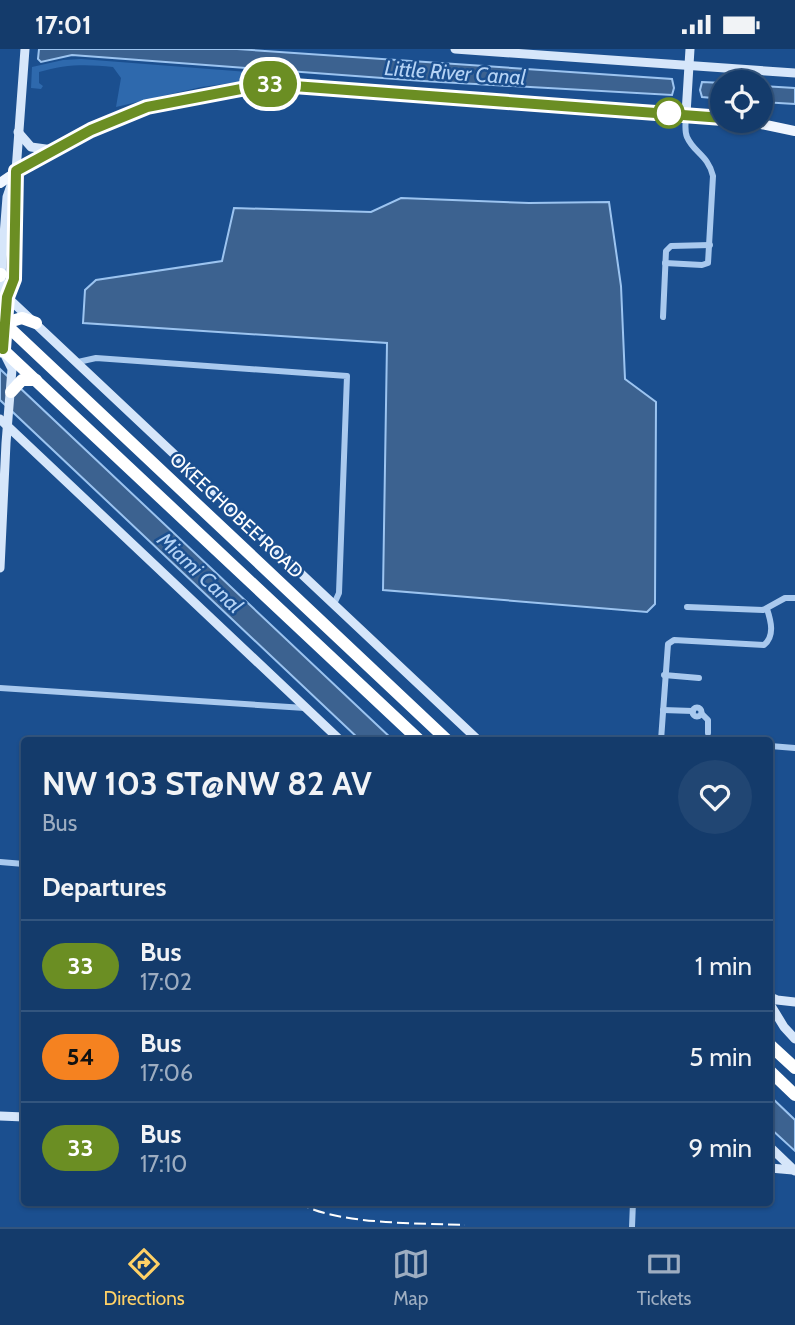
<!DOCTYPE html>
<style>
:root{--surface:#143b6b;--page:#214673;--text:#f1f3f6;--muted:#9dadc1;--line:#33557e;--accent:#ffd166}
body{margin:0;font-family:Cabin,sans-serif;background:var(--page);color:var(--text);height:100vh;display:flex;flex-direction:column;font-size:26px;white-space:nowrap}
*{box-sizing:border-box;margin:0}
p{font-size:23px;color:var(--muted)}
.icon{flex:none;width:38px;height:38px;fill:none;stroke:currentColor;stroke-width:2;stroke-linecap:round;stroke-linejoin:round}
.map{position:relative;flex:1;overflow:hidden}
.sheet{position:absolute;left:21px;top:688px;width:752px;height:469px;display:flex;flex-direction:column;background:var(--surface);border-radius:7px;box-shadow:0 2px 5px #0004,0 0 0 2px var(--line)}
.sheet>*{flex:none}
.badge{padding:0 14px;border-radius:23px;font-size:24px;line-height:46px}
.buttons{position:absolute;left:710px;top:21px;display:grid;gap:14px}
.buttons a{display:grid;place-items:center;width:63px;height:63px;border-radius:50%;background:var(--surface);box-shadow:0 2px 5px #0004,0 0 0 2px var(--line);font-size:35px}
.map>.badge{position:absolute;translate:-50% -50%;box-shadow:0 0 0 4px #fff}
h2{padding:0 21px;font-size:26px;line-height:63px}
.round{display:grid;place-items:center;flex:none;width:74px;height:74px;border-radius:37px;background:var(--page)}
.head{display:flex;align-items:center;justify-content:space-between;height:119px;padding:0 21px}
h1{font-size:33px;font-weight:700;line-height:52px}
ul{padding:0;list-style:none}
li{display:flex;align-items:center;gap:21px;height:91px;padding:0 21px;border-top:2px solid var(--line)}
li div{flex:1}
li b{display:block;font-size:26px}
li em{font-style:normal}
li .badge{min-width:77px;font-weight:700;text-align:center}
.status{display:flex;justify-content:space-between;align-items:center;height:49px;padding:0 35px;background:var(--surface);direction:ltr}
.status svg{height:19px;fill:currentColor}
.dock{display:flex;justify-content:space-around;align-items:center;height:98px;border-top:2px solid var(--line);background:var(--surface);font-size:19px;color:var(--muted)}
.dock a{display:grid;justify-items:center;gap:4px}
.dock .active{color:var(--accent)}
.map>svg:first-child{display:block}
.green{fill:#2e69ad}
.water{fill:#3c6290;stroke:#9cc4f0;stroke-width:2}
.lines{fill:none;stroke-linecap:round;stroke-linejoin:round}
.street{stroke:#a9c9ee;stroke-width:6}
.secondary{stroke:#d6e6fa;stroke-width:9}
.primary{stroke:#f0f6ff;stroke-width:10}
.highway{stroke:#fff;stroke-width:12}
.rail{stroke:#fff;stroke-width:2;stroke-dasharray:12 5;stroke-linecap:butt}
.line-casing{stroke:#fff;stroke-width:16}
.line{stroke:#6b8e23;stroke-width:10}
.stop-dot{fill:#fff;stroke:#6b8e23;stroke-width:3.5}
.labels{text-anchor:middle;stroke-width:5;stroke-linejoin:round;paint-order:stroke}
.street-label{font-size:19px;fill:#fff;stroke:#1b4f8f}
.water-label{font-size:21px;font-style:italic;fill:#b5d3f5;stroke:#1b4f8f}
</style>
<div class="status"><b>17:01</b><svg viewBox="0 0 49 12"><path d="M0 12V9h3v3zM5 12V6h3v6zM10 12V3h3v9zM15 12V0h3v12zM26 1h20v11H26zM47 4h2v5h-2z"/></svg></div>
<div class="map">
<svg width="795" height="1178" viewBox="0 0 795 1178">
<rect width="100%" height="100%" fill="#1b4f8f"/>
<path class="green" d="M81,10L248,23L247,32L201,38L116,58L121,29L113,18C87,15 65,15 39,23V34L43,37L41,40L31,39L32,18L63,11Z"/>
<g class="water">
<polygon points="39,0 237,0 672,30 674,39 672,46 423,32 72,6 41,13 38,10"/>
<polygon points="702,33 723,34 723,50 702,48 700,41"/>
<polygon points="761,37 795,39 795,55 761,53"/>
<polygon points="401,149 529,154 609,153 621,237 625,330 656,353 655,555 647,563 383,541 387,294 83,274 85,241 96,231 222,212 234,159 371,163"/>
<polygon points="0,320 393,691 360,691 0,351"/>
<polygon points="770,1047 795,1071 795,1102 770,1079"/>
</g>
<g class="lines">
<g class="street">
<path d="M665,214L702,216L708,214L713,127C708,106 694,104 687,88C684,81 686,73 686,65"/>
<polyline points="663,268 666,202 671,197 710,196"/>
<polyline points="78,313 96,309 347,327 339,544 334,555"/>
<polyline points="687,558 763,561 785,549 795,549"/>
<polyline points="664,626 699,629"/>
<polyline points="0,639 305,659"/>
<circle cx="697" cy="663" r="4.5"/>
<polyline points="663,661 693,662"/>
<polyline points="702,665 708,671 708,684"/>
<path d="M661,691L668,595L674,591L764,596C775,587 771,572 767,560"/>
<polyline points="770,697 795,699"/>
<polyline points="0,813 24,815"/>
<polyline points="632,1178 633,1153"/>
</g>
<g class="secondary">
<polyline points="455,0 795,24"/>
<polyline points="686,65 690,0"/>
<polyline points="18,83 31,98 53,101"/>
<polyline points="16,122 7,148 1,225 1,235 7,248 478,691"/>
<polyline points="1,304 7,248 14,230 18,145 16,122 25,0"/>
<polyline points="0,370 340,691"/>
<polyline points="0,519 6,394 12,320 5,306"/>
<polyline points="770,948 777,951 795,953"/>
<polyline points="770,955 784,978 795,990"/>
<polyline points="0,1067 24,1068"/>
<polyline points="770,1098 795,1122"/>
<polyline points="770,1119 793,1121"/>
</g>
<g class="primary">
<polyline points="747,72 795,82"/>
<polyline points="0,134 34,111 116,69 147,58 267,35 723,69"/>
</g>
<g class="highway">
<polyline points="0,227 1,225"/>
<polyline points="0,270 447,691"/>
<polyline points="5,274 22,269 36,274"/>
<polyline points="0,298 419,691"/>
<polyline points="11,343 22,331 36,331"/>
<polyline points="770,996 795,1019"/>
<polyline points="770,1022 795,1046"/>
</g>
<path class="rail" d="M298,1153C333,1176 421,1174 465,1176"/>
</g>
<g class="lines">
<defs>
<polyline id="line" points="0,298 3,300 7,248 14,230 16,122 91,81 147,58 267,35 723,69"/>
</defs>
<use href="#line" class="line-casing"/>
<use href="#line" class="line"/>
</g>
<circle class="stop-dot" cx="669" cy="64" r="14"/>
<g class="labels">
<g class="street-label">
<text transform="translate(237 466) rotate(43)" y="7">OKEECHOBEE ROAD</text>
</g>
<g class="water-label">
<text transform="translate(455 24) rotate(4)" y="7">Little River Canal</text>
<text transform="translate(200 524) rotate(43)" y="7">Miami Canal</text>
</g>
</g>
</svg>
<div class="buttons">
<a><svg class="icon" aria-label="locate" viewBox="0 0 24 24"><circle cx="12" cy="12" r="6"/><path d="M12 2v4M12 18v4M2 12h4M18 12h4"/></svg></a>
</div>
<b class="badge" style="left:270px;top:35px;background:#6b8e23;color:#fff">33</b>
<section class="sheet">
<div class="head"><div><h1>NW 103 ST@NW 82 AV</h1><p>Bus</p></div><a class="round"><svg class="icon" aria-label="heart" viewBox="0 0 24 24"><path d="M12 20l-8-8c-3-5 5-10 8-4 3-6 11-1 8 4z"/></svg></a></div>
<h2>Departures</h2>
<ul>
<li><span class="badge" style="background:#6b8e23;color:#fff">33</span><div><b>Bus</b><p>17:02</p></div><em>1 min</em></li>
<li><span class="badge" style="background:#f58220;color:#111">54</span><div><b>Bus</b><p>17:06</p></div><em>5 min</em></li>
<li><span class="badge" style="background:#6b8e23;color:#fff">33</span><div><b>Bus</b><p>17:10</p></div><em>9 min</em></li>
</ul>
</section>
</div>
<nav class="dock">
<a class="active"><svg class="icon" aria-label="directions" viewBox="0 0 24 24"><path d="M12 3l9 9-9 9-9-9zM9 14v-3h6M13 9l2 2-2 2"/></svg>Directions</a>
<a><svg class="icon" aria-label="map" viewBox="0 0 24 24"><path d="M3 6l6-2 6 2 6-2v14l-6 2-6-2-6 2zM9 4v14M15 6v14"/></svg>Map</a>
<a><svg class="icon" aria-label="tickets" viewBox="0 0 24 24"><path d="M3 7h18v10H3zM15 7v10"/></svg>Tickets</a>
</nav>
